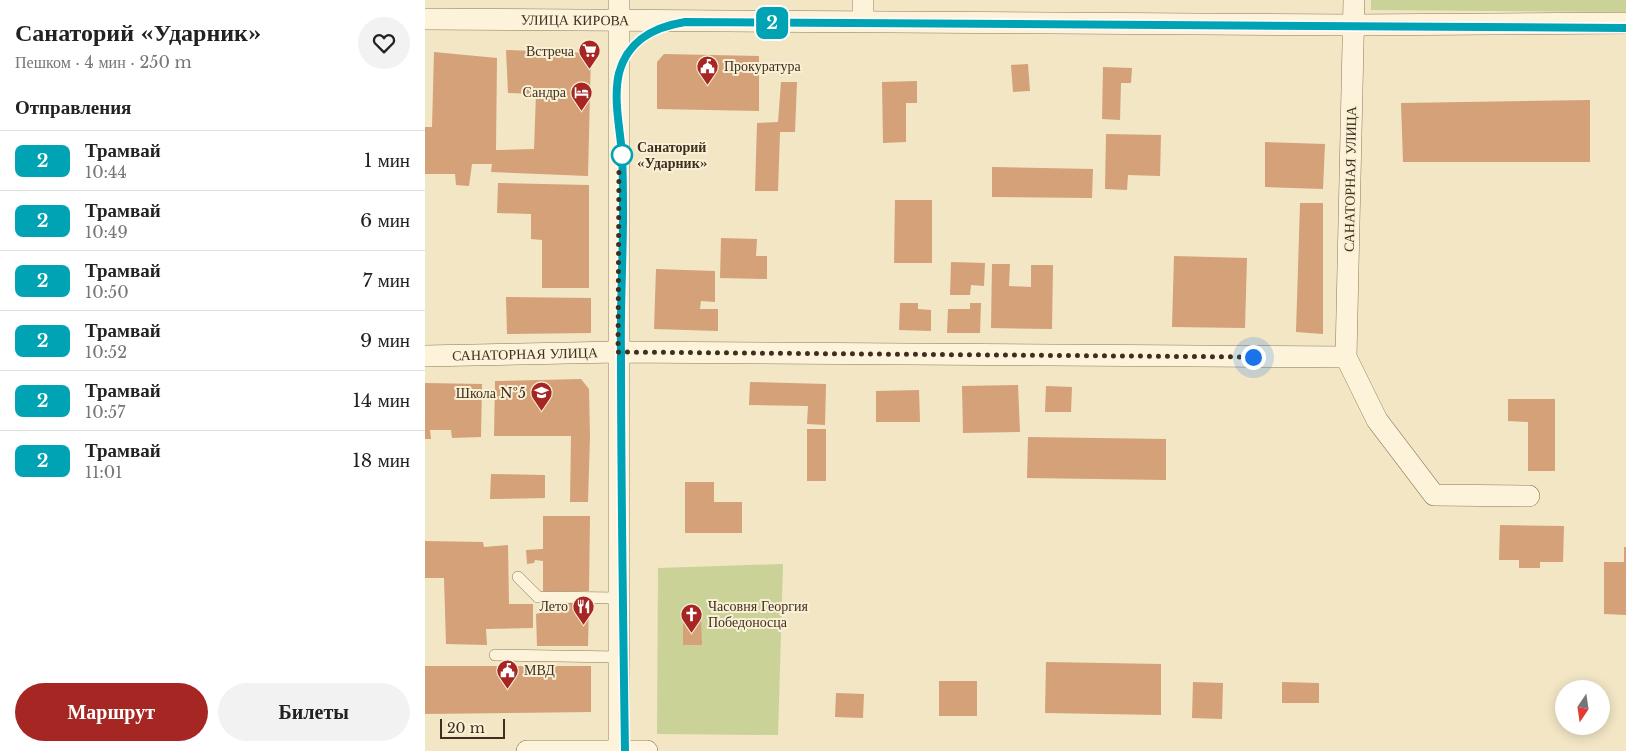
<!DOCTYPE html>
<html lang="ru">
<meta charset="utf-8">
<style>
:root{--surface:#fff;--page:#f2f2f2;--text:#222;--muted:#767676;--line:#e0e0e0;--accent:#a52623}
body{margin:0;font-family:"Libre Baskerville",serif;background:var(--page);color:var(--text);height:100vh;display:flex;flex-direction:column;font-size:19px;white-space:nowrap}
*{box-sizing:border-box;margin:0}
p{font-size:16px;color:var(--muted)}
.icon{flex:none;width:28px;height:28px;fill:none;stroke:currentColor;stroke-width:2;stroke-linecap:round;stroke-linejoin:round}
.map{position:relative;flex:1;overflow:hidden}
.details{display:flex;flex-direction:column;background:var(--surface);width:425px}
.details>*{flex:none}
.badge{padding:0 10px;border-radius:8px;font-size:18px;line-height:32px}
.needle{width:32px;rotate:193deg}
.fabs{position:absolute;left:1130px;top:680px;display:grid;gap:10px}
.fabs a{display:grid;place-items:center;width:55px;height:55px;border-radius:50%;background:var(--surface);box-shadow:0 2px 12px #0003;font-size:25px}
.scale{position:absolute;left:15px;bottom:12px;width:65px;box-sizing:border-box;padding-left:5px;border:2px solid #3f2f1e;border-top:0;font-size:14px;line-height:18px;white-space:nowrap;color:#3f2f1e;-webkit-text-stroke:4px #f9f0d6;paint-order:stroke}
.you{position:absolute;width:25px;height:25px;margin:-12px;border:4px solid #fff;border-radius:50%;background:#1a73e8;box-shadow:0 0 0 8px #1a73e833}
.map>.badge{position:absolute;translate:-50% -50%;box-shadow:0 0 0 2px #fff}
h2{padding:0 15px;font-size:19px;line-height:45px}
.round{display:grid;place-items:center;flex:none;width:52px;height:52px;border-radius:26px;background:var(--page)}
.headline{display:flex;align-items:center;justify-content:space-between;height:85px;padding:0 15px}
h1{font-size:24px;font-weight:700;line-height:38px}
.button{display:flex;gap:10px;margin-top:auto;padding:10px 15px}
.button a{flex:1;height:58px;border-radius:30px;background:var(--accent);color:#fff;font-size:20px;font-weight:700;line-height:58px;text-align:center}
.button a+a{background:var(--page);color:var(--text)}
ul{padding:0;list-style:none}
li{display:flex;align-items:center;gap:15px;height:60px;padding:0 15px;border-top:1px solid var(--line)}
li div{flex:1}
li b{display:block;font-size:19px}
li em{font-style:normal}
li .badge{min-width:55px;font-weight:700;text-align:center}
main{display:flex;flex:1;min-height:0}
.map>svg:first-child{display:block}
.green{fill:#cad298}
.building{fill:#d4a178}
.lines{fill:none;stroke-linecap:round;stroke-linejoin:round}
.lane-casing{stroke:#907859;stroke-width:12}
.street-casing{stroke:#907859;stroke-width:22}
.lane{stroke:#fcf3da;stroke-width:11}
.street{stroke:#fcf3da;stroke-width:21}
.tram{stroke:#3f2f1e;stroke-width:1}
.line-casing{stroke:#fff;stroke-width:11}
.line{stroke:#00a3b4;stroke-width:8}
.walk{stroke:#3f2f1e;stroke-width:5;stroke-dasharray:0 9}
.stop-dot{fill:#fff;stroke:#00a3b4;stroke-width:2.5}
.labels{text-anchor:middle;stroke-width:4;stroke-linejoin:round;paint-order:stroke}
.street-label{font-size:14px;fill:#3f2f1e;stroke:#f9f0d6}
.poi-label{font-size:14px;fill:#3f2f1e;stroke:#f9f0d6;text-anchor:end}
.stop-label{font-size:14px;font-weight:bold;fill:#3f2f1e;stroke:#f9f0d6;text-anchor:start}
</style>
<main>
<section class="details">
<div class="headline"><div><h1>Санаторий «Ударник»</h1><p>Пешком · 4 мин · 250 m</p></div><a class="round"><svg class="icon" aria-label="heart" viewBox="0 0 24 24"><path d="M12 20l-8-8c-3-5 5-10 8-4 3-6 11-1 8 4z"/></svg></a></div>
<h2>Отправления</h2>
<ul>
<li><span class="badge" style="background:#00a3b4;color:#fff">2</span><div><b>Трамвай</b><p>10:44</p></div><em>1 мин</em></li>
<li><span class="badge" style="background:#00a3b4;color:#fff">2</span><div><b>Трамвай</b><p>10:49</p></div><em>6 мин</em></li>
<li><span class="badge" style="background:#00a3b4;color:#fff">2</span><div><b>Трамвай</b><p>10:50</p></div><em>7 мин</em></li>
<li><span class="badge" style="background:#00a3b4;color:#fff">2</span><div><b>Трамвай</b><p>10:52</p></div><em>9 мин</em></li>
<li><span class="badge" style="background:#00a3b4;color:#fff">2</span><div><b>Трамвай</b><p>10:57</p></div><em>14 мин</em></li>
<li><span class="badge" style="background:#00a3b4;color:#fff">2</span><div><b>Трамвай</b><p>11:01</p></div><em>18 мин</em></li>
</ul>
<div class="button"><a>Маршрут</a><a>Билеты</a></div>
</section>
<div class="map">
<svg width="1201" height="751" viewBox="0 0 1201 751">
<rect width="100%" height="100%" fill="#f2e6c5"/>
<g class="green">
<polygon points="946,0 1201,0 1201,12 946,10"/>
<polygon points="358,564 353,735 232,734 233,568"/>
</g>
<g class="building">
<polygon points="81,50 166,53 163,176 66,172 67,164 47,164 44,186 31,185 30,174 0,174 0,127 7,127 9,52 72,58 71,150 109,149 111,94 83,93"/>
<polygon points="239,54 334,56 334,111 232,109 232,62"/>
<polygon points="603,64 605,91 588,92 586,65"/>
<polygon points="678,67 707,68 706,83 696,83 695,120 677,119"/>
<polygon points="492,81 492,103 481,103 481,142 458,143 457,82"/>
<polygon points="356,82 372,82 370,132 355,132 353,191 330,191 332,123 353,122"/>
<polygon points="1165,100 1165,162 978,162 976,103"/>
<polygon points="681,134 736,135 735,176 703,175 702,190 680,189"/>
<polygon points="840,142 900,144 898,189 840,187"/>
<polygon points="567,167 668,169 667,198 567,197"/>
<polygon points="73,183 164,185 164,288 117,288 117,240 106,239 106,214 72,213"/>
<polygon points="470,200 507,200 507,263 469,263"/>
<polygon points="875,203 898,203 898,334 871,332"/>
<polygon points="296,238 332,239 331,256 342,256 342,279 295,278"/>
<polygon points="749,256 822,258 820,328 747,327"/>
<polygon points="526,262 560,263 559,286 546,285 545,295 525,295"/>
<polygon points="567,264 585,264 584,286 606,287 606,265 628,265 627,329 566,328"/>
<polygon points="231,269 290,271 290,302 276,301 275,309 293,309 293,331 229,329"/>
<polygon points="81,297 166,298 166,333 82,334"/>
<polygon points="475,303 493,303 493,309 506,310 506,331 474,330"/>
<polygon points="545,303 556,303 555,333 522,333 523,309 545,309"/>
<polygon points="156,379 164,389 165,436 163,502 145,502 146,436 69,436 70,381"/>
<polygon points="325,382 401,384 400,425 382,424 383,406 324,405"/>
<polygon points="0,383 57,384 56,437 27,438 26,430 5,430 6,439 0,439"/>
<polygon points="593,385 595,432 538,433 537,386"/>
<polygon points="621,386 647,387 646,412 620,412"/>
<polygon points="494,390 495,422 451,422 451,391"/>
<polygon points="1083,399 1130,399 1130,471 1103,471 1103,422 1083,421"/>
<rect x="382" y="429" width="19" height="52"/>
<polygon points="603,437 741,439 741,480 602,478"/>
<polygon points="66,474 120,475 120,498 65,499"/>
<polygon points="260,482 289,482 289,502 317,502 317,533 260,533"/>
<polygon points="118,516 165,516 164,591 118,592 118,561 110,560 109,563 102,564 101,550 118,549"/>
<polygon points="1075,525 1139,526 1138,562 1115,562 1115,568 1094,568 1094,560 1074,560"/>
<polygon points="0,541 58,542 59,547 83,545 84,604 108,604 108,628 61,629 62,645 21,644 19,578 0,578"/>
<polygon points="1199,547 1201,547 1201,615 1179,614 1179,562 1199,562"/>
<polygon points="123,602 164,602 163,646 112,646 111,614 121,611"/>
<polygon points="276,620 277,645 258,645 258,621"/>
<polygon points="621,662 736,664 736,715 620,713"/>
<polygon points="0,666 166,666 166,712 0,714"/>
<rect x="514" y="681" width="38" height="35"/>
<polygon points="768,682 798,683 797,719 767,718"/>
<polygon points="857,682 894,683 894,703 857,703"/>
<polygon points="411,693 439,694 438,718 410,717"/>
</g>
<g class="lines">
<defs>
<g id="lane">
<polyline points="93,577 113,597 194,598"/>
<polyline points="70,655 194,657"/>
</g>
<g id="street">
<polyline points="194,0 194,751"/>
<polyline points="929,0 921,357 952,420 1009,495 1104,496"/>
<path id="s1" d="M0,19L928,25L1201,23"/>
<polyline points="438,21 438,0"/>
<path id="s2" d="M0,356L193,352L921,357"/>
<polyline points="102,751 222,751"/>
</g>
</defs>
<use href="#lane" class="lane-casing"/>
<use href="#street" class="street-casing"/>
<use href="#lane" class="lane"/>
<use href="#street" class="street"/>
<path class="tram" d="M200,751C198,619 196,486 196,354C195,308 198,262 198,215C198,195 198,174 197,154C195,128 188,99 194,73C203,40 228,27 260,22L1201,28"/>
</g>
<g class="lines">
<defs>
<path id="line" d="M200,751C198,619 196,486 196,354C195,308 198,261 198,215C198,195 198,174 197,154C195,128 188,99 194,73C203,40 229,27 260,22L1201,28"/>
</defs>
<use href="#line" class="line-casing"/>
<use href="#line" class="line"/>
<polyline class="walk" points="197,155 194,163 193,352 828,357"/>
</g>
<defs>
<symbol id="supermarket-pin" viewBox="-11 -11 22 30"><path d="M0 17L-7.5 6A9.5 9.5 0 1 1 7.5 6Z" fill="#a52623" stroke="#f9f0d6"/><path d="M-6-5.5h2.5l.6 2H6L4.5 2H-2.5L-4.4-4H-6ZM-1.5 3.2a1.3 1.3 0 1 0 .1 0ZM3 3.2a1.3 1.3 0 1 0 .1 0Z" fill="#fff"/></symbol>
<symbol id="civic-pin" viewBox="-11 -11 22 30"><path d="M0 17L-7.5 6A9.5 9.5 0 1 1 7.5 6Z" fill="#a52623" stroke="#f9f0d6"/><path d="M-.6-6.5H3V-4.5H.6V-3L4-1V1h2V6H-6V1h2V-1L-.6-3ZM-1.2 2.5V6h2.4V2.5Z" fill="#fff"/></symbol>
<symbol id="hotel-pin" viewBox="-11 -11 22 30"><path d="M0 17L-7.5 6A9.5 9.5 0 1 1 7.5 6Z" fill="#a52623" stroke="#f9f0d6"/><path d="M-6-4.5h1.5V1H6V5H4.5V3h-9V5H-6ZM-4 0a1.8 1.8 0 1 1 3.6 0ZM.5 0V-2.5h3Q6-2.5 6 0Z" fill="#fff"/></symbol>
<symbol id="school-pin" viewBox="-11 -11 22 30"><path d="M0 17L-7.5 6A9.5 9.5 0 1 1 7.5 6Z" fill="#a52623" stroke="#f9f0d6"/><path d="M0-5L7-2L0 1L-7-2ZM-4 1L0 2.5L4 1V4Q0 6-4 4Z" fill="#fff"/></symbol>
<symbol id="restaurant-pin" viewBox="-11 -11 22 30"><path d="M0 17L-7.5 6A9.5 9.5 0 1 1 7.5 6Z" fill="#a52623" stroke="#f9f0d6"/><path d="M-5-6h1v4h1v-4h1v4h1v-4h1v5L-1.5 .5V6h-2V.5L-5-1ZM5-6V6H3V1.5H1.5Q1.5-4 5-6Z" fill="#fff"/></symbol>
<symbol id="church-pin" viewBox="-11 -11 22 30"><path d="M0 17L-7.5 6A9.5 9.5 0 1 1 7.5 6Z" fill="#a52623" stroke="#f9f0d6"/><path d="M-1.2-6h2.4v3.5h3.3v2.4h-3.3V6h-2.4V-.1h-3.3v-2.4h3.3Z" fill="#fff"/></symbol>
</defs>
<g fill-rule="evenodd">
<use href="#supermarket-pin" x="152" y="38" width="25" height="34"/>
<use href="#civic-pin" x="270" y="54" width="25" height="34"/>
<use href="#hotel-pin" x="144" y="80" width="25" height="34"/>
<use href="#school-pin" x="104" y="380" width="25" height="34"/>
<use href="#restaurant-pin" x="146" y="594" width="25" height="34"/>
<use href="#church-pin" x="254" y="602" width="25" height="34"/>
<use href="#civic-pin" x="70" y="658" width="25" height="34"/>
</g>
<circle class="stop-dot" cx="197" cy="155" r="10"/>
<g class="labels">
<g class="street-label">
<text dy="5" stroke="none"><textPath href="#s1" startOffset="150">УЛИЦА КИРОВА</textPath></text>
<text transform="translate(925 179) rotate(-89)" y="5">САНАТОРНАЯ УЛИЦА</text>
<text dy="5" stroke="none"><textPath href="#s2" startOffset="100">САНАТОРНАЯ УЛИЦА</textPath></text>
</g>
<g class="poi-label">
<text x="149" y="56">Встреча</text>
<text x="299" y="71" text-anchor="start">Прокуратура</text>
<text x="141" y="97">Сандра</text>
<text x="101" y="398">Школа №5</text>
<text x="143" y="611">Лето</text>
<text x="283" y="611" text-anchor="start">Часовня Георгия<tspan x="283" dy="16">Победоносца</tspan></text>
<text x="99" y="675" text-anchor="start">МВД</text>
</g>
<g class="stop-label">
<text x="212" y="152">Санаторий<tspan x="212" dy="16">«Ударник»</tspan></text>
</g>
</g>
</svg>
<div class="fabs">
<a><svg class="needle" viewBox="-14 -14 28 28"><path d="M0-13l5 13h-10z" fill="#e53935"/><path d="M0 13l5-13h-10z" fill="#767676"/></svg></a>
</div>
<div class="scale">20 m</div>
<div class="you" style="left:828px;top:357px"></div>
<b class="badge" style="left:347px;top:23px;background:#00a3b4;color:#fff">2</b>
</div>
</main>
